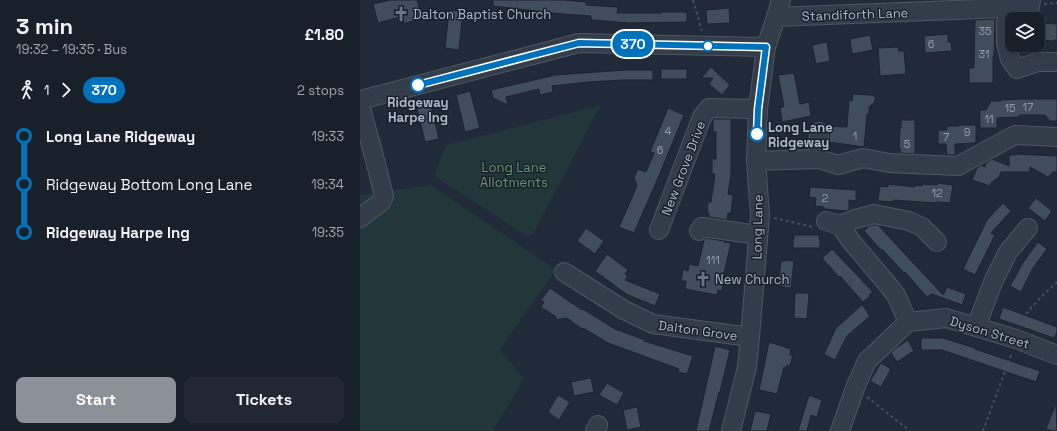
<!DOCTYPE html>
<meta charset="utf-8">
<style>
:root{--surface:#18202a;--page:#212832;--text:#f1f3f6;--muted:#9fa3a8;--line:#363e47;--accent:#8c9099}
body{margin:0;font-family:"Space Grotesk",sans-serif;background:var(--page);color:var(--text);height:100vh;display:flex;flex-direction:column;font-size:15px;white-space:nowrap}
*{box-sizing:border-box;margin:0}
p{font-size:13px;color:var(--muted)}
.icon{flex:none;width:22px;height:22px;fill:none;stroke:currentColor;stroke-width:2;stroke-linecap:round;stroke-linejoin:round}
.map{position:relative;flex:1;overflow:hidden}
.details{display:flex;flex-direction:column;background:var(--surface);width:360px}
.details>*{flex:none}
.badge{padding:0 8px;border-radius:13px;font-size:14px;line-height:26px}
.buttons{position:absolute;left:645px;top:12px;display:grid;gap:8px}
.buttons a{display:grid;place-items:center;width:40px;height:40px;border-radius:8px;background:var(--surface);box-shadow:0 2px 6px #0003,0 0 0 1px var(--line);font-size:20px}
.map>.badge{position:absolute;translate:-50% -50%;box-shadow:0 0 0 2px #fff}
.legs{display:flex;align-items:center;gap:6px;height:44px;padding:0 16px;font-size:13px}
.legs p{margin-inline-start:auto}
.overview{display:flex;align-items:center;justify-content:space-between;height:68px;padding:0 16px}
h1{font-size:22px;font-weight:600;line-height:30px}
.cta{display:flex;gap:8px;margin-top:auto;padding:8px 16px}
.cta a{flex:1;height:46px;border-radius:8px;background:var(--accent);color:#fff;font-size:16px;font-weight:600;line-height:46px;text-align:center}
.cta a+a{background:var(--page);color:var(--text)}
ul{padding:0 16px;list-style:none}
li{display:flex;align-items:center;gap:14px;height:48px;font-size:15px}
li i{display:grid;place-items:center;width:6px;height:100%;margin:0 5px;background:currentColor}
li i::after{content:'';width:10px;height:10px;margin:-5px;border:3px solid;border-radius:50%;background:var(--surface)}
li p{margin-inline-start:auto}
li:first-child i{background:linear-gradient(#0000 50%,currentColor 0)}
li:last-child i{background:linear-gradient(currentColor 50%,#0000 0)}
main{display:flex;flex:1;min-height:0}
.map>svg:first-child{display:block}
.green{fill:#213739}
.building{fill:#404d5d;stroke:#1b232f}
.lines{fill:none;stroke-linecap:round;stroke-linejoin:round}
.minor-casing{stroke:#4e5763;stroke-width:20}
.path{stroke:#3f5457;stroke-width:2;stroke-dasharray:3 3;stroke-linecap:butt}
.minor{stroke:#333c49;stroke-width:18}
.line-1-casing{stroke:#fff;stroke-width:9}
.line-1{stroke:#0072bc;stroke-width:6}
.stop-1-dot{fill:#fff;stroke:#0072bc;stroke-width:2}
.labels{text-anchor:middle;stroke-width:3;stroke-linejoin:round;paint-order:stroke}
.number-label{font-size:11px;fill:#929cab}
.poi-label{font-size:13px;fill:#adb7c5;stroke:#19212d;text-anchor:start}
.street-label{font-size:13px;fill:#adb7c5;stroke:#19212d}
.stop-label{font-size:13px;font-weight:bold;fill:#adb7c5;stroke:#19212d}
.park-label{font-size:13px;fill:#64966f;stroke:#19212d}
</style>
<main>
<section class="details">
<div class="overview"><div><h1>3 min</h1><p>19:32 – 19:35 · Bus</p></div><b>£1.80</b></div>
<div class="legs"><svg class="icon" aria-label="walk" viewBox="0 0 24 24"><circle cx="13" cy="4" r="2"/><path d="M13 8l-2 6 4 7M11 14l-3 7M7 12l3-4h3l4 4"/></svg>1<svg class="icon" aria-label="forward" viewBox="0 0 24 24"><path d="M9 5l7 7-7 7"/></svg><b class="badge" style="background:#0072bc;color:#fff">370</b><p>2 stops</p></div>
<ul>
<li><i style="color:#0072bc"></i><b>Long Lane Ridgeway</b><p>19:33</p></li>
<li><i style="color:#0072bc"></i><span>Ridgeway Bottom Long Lane</span><p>19:34</p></li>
<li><i style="color:#0072bc"></i><b>Ridgeway Harpe Ing</b><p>19:35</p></li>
</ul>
<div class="cta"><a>Start</a><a>Tickets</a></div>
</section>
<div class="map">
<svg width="697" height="431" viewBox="0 0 697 431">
<rect width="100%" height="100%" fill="#202a38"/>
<g class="green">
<polygon points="241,105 173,234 166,236 74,176 86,145"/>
<polygon points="71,185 196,270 140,349 164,379 133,431 0,431 0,195"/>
</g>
<g class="building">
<polygon points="30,0 57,0 62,19 42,24 40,17 18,23 13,4"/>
<polygon points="133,0 204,0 226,2 226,5 258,7 257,13 301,13 301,12 327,12 327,22 268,23 233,20 231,20 231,16 202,14 133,6"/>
<polygon points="369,8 370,23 347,24 346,10"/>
<polygon points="89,10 103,11 99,50 85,48"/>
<polygon points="635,19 634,56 633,56 633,83 609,83 609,68 614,68 615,20"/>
<polygon points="678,23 697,24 697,40 694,40 694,41 678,40"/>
<polygon points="588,34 588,42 591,42 592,51 565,53 564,36"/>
<polygon points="510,35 513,50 492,54 490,39"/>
<polygon points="467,42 470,61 456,64 452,45"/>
<polygon points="538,47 539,51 544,51 546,74 520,76 518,48"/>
<polygon points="351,67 370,85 362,95 349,84 353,78 341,78"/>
<rect x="301" y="69" width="26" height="10"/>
<polygon points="266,70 293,70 293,80 263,80 229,82 192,86 193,92 180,95 179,89 146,97 148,105 133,98 131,90 195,75"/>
<polygon points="434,73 440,104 449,102 451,116 422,122 420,107 424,107 418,75"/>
<polygon points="110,91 120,128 105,132 96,95"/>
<polygon points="493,94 511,95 516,97 514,103 509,107 509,114 507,114 504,147 469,142 470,126 487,127 489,100 492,101"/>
<polygon points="661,99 697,99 697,121 690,121 685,115 659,115 660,117 637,118 637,128 620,128 620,110 626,110 631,101 641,101 641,100"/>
<polygon points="70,101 79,139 65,142 56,104"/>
<polygon points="308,108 324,115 298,178 274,233 259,227 277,186 274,177 278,169 286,172 294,153 290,152"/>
<polygon points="354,119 371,119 371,175 368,194 373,195 371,213 368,213 367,220 349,217 349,213 347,212 348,202 351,202 355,174 352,174 352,159 356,159 356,132 353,132 353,120"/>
<polygon points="541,120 555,120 555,154 540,153 541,149 539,149 540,128 541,128"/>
<polygon points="599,125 616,125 616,143 595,144 595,155 587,155 586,144 578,144 578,130 587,130 587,126 599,126"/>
<polygon points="655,154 697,156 697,172 693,172 688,177 670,167 670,172 641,172 639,177 631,183 630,186 612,180 617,168 621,165 625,167 626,163 632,159 649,166 649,155 655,155"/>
<polygon points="578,183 593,185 590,203 576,202 576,203 533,200 533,202 518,201 520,186 528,187 528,184 555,187 555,185 562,186 562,184 577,185"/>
<polygon points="450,187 496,190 496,201 489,200 489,210 487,211 464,209 464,207 455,206 456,198 449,197"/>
<polygon points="676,198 692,211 685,221 668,208"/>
<polygon points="643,203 651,211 631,233 635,235 615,275 603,269 627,220"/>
<polygon points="514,225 518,225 583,295 587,287 606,294 602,305 572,294 567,297 545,272 544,273 522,249 521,250 504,231 509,226"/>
<polygon points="226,228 244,241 235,254 217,241"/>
<polygon points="434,235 459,235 459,239 460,239 460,248 433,248 433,239 434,239"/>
<polygon points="346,238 364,241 364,242 371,243 363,277 364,277 362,291 358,290 357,295 325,289 326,281 321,281 323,269 328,271 329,264 338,266 344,240"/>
<polygon points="678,242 687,249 673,268 661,292 650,286 664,261"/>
<polygon points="472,249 513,292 509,295 510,296 503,302 480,276 479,277 462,258"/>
<polygon points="247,254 268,270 265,274 268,276 265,280 300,294 295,306 266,294 235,271"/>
<polygon points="425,260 434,261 431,288 422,287 422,286 418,286 421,261 425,261"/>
<polygon points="190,288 222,310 223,309 255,329 285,340 284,341 333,356 327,374 318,372 319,369 248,343 223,328 222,329 207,318 196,320 196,317 181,307 184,302 181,300"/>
<polygon points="435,293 449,293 447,319 434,318"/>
<polygon points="502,305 508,312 507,313 510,316 487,336 475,360 464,354 476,328"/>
<polygon points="643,307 697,327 697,332 694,338 639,319"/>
<polygon points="561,338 583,338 615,348 615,349 680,371 676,382 582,350 561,350"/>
<polygon points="548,340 554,351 537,362 531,353 536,348"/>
<polygon points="409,342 431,349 430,355 433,355 430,366 427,365 426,368 424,367 417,394 399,390"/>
<polygon points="355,346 370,350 360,392 359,392 349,431 336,431"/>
<polygon points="521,363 531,369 521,387 510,381"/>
<polygon points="231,378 234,392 214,396 211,382"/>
<polygon points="247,383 264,393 257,405 239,395"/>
<polygon points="198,395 210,402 199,420 188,412"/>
<polygon points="449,395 462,400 457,417 451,415 447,431 438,431"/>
<polygon points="696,403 697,431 693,431 686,429"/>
<polygon points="277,407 281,427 267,430 263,410"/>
<polygon points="395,411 411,414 407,431 390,431"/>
</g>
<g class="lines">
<defs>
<g id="minor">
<polyline points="416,17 670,7 671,0"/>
<polyline points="646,21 646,43 650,59 657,69 678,62 697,62"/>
<polyline points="0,100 219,43 406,47"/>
<polyline points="0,105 14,156 24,196 21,202 0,218"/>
<polyline points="457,159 459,132"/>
<polyline points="396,161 459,159 478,165 503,158 529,163 598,166 655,135 697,137"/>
<polyline points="466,221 480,225 491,241 529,286 536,295 548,322"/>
<polyline points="480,225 495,219 514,214 549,221 562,227 577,242"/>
<polyline points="299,230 342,117 349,108 398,109"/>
<polyline points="339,231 342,227 398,235"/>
<polyline points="204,272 264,310 293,324 390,337"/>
<polyline points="616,327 633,282 648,252 668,228"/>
<polyline points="235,431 238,425"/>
<polyline points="371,431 387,367 390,337 400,215 396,161 398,109 406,47 416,17 421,0"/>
<polyline points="480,431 495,388 507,361 548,322 586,318 656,339 697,355"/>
</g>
</defs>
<use href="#minor" class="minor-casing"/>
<g class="path">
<polyline points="333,0 342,31"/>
<polyline points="684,4 697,3"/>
<polyline points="414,218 453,227"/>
<polyline points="662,325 665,315 679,299 697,282"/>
<polyline points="507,397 550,431"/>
<polyline points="623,431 651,355"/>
</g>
<use href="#minor" class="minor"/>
</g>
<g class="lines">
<defs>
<polyline id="line-1" points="58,85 219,43 406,47 398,109 397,134"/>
</defs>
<use href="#line-1" class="line-1-casing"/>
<use href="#line-1" class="line-1"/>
</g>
<defs>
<symbol id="church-bare" viewBox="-9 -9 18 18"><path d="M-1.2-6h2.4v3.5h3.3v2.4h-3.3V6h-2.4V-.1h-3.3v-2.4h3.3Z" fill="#6b7280" stroke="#19212d" stroke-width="2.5" paint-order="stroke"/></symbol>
</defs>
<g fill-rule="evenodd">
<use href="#church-bare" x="30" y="3" width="22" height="22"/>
<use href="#church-bare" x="332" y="268" width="22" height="22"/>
</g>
<g class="stop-1-dot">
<circle cx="348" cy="46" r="5"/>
<circle cx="58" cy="85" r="7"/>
<circle cx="397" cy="134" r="7"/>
</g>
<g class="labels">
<g class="number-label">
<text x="625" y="35">35</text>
<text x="571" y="48">6</text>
<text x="624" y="58">31</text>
<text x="668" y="111">17</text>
<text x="650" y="112">15</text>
<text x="629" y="123">11</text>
<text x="308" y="135">4</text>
<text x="607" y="136">9</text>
<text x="495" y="140">1</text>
<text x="586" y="141">7</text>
<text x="547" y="148">5</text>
<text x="300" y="154">6</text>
<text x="577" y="197">12</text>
<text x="465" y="202">2</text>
<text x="353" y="264">111</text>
</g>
<g class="poi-label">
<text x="53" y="19">Dalton Baptist Church</text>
<text x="355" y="284">New Church</text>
</g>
<g class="street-label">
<text transform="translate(495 14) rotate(-2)" y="5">Standiforth Lane</text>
<text transform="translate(323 168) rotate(-69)" y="5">New Grove Drive</text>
<text transform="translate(397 227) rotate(-89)" y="5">Long Lane</text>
<text transform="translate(338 330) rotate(8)" y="5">Dalton Grove</text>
<text transform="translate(630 332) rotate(17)" y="5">Dyson Street</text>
</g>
<g class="stop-label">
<text x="58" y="107">Ridgeway<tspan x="58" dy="15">Harpe Ing</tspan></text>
<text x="408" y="132" text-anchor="start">Long Lane<tspan x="408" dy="15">Ridgeway</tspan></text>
</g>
<g class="park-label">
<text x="154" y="172">Long Lane<tspan x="154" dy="15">Allotments</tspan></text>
</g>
</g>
</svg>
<div class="buttons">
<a><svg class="icon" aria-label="layers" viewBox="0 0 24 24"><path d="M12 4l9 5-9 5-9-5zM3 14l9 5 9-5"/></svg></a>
</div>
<b class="badge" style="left:273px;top:44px;background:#0072bc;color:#fff">370</b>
</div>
</main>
